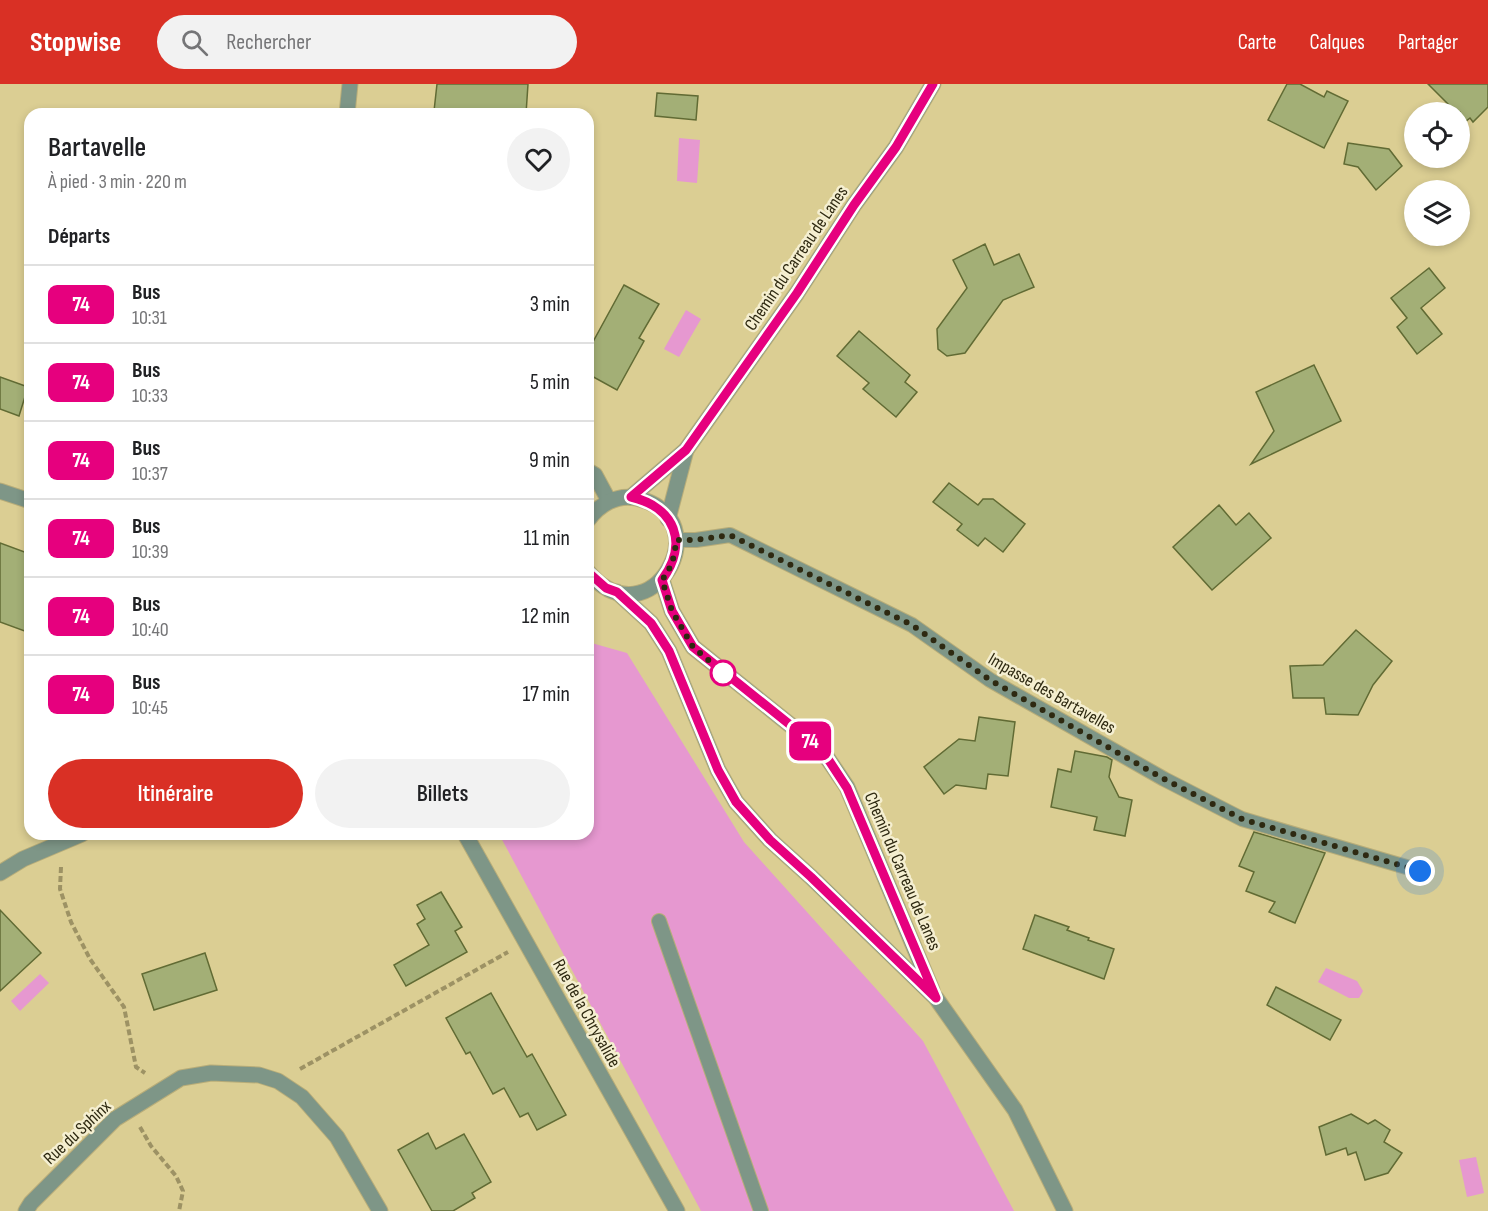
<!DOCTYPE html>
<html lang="fr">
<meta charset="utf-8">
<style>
:root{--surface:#fff;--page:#f2f2f2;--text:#202124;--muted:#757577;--line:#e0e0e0;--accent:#d93025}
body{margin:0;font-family:"Sofia Sans Condensed",sans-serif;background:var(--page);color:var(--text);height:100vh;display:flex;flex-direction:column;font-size:22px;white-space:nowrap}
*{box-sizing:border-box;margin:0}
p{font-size:20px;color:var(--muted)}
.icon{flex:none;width:33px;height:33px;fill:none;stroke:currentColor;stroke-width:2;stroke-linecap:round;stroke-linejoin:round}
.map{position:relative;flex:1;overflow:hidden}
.side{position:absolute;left:24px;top:24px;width:570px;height:732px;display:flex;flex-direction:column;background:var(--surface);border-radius:18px;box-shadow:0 3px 9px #0003}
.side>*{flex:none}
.badge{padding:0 12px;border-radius:9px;font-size:21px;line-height:39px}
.tools{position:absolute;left:1404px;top:18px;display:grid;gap:12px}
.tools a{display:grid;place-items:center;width:66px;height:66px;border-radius:50%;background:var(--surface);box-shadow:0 3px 9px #0003;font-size:30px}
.you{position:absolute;width:30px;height:30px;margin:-15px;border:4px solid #fff;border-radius:50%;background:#1a73e8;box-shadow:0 0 0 9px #1a73e833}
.map>.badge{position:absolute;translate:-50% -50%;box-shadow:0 0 0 3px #fff}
h2{padding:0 24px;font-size:22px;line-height:54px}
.round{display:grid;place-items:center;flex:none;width:63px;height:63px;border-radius:32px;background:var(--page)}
.summary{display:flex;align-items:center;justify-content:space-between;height:102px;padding:0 24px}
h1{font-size:28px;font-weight:600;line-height:45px}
.primary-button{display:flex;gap:12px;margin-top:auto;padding:12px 24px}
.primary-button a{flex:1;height:69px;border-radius:36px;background:var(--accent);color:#fff;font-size:24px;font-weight:600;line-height:69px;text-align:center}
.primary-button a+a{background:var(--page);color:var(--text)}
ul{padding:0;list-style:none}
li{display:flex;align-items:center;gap:18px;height:78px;padding:0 24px;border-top:2px solid var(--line)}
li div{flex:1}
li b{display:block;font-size:22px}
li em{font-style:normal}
li .badge{min-width:66px;font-weight:700;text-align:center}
header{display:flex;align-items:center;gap:36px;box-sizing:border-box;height:84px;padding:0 30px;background:var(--accent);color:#fff}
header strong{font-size:28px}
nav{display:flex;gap:33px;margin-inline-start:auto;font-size:21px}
.search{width:420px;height:54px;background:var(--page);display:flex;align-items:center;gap:15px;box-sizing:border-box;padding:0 21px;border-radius:33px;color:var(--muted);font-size:22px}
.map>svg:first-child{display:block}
.water{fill:#e698d0}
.building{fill:#a3af76;stroke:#616b34;stroke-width:1.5}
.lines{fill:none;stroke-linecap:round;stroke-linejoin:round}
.service-casing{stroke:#b8ad79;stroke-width:16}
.minor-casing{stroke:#b8ad79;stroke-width:17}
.path{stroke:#9d9264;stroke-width:4;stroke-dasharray:6 3;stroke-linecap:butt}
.service{stroke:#7e9687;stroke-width:14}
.minor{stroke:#7e9687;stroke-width:15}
.line-casing{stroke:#fff;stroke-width:14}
.line{stroke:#e6007e;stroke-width:9}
.walk{stroke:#2e2911;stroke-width:6;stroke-dasharray:0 10.8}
.stop-dot{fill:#fff;stroke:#e6007e;stroke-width:3}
.labels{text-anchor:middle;stroke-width:5;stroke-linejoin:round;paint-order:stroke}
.street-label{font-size:18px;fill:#2e2911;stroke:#f5efd1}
</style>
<header>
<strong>Stopwise</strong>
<div class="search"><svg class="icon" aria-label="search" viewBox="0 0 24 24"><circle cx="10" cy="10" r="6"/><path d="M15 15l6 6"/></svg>Rechercher</div>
<nav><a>Carte</a><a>Calques</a><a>Partager</a></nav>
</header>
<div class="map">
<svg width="1488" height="1127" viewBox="0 0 1488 1127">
<rect width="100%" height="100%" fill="#dbce93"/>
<g class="water">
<polygon points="679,54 700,56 697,99 677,97"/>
<polygon points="686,226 701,235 679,273 664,265"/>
<polygon points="588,558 627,569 744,758 923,957 1014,1127 701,1127 499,750 588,750"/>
<polygon points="1326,884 1357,897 1363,907 1359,914 1349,914 1318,898"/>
<polygon points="40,890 49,899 20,927 11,917"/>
<polygon points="1476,1073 1484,1109 1467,1113 1459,1076"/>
</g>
<g class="building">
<polygon points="437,0 528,0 526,30 447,30 448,28 434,27"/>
<polygon points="1287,0 1300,0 1324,13 1327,7 1348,17 1324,64 1268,36"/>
<polygon points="1428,0 1488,0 1488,23 1473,38 1470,34 1465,38 1460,32 1460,28 1456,28"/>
<polygon points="657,9 698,12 696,36 655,32"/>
<polygon points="1348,59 1389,65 1402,82 1376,106 1358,83 1344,80"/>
<polygon points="985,160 994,181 1019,170 1034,203 1003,216 965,269 947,272 938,265 937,245 967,204 953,176"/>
<polygon points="1429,184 1445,204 1421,224 1442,250 1417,270 1397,243 1407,234 1391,214"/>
<polygon points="624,201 659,220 639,254 644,257 617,306 588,290 588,267"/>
<polygon points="859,247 910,291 905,298 917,308 896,333 863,305 869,299 837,272"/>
<polygon points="1314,281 1341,337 1251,380 1274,347 1256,308"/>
<polygon points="0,293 28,303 19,332 0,325"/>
<polygon points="949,399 978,421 983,415 993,415 1025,440 1003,468 985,454 978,462 957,446 962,440 933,418"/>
<polygon points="1219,421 1236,441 1249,429 1271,454 1212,506 1173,463"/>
<polygon points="0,459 30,470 30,549 0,538"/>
<polygon points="1356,546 1392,577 1373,601 1358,631 1326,630 1324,614 1293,614 1290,582 1323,581"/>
<polygon points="979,633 1015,638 1008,692 988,690 986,705 956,701 944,710 924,683 959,655 975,657"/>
<polygon points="1075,667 1107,673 1112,676 1109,693 1119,713 1132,716 1125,752 1094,746 1097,733 1051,723 1058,685 1071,688"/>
<polygon points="1254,748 1325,769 1295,839 1269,828 1275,818 1246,807 1254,788 1239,782"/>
<polygon points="441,808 462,843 455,847 467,868 406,902 394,881 429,861 417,840 425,835 417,821"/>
<polygon points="0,826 41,869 0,907"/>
<polygon points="1035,831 1069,843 1067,846 1089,854 1088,856 1114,865 1104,895 1023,865"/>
<polygon points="205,869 217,906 154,926 142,890"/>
<polygon points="1276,903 1341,936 1330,956 1267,921"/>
<polygon points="491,909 527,973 532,970 566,1031 537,1046 528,1029 520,1033 504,1004 493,1010 470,968 466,970 446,934"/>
<polygon points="1351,1030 1368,1040 1375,1036 1390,1046 1384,1058 1402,1069 1388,1089 1365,1096 1356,1068 1348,1071 1346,1064 1326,1071 1319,1043"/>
<polygon points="428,1049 436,1065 464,1050 491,1098 472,1109 475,1114 453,1127 432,1127 398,1066"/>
</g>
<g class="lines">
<defs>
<g id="service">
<polyline points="676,456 696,456 730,451 912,541 990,596 1164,695 1242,735 1420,787"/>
<polyline points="659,837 761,1127"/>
</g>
<g id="minor">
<polyline points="347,30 350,0"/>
<polyline points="588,387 595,391 609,417"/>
<polyline points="0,407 30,417"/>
<polyline points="631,413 686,366 797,209 854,121 896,63 933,0"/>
<polyline points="668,435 686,366"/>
<path d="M588,436C599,421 616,410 636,414C724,434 650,561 588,488"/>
<polyline points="662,496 672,527 693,563 804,652 828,675 847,703 932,906"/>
<polyline points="617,508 651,539 669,567 718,686 736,718 770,756 811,793 936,914 1015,1026 1065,1127"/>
<polyline points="465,750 677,1127"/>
<polyline points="0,789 23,775 82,750"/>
<polyline points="26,1127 31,1119 115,1035 181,994 211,989 259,991 278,997 302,1013 337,1053 380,1127"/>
</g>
</defs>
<use href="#service" class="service-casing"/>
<use href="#minor" class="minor-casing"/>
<g class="path">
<polyline points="61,783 60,805 71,838 90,875 124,923 136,983 145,989"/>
<polyline points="300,985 508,868"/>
<polyline points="140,1043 151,1062 176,1092 183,1107 179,1127"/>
</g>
<use href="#service" class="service"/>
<use href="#minor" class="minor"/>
</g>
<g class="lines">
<defs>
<path id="line" d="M588,488L606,504L617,508L651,539L669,567L718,686L736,718L770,756L811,793L936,914L847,704L828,675L804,652L693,563L672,527L662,496C689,459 675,423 631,413L686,366L797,209L854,121L896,63L933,0"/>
</defs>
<use href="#line" class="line-casing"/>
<use href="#line" class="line"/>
<path class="walk" d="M723,589L728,593L693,563L672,527L662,496C672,483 675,472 676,456H696L730,451L912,541L990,596L1164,695L1242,735L1420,787"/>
</g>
<circle class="stop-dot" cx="723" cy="589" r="12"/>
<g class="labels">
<g class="street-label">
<text transform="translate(796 174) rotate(-56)" y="6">Chemin du Carreau de Lanes</text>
<text transform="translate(1052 609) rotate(30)" y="6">Impasse des Bartavelles</text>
<text transform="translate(903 787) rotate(67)" y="6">Chemin du Carreau de Lanes</text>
<text transform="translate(587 929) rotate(61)" y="6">Rue de la Chrysalide</text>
<text transform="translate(77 1048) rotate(-43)" y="6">Rue du Sphinx</text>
</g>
</g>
</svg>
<div class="tools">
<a><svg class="icon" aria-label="locate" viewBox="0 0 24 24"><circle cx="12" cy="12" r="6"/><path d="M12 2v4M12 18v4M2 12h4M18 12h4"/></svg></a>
<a><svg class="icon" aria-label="layers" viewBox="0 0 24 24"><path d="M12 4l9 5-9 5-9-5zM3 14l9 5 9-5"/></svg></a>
</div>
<div class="you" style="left:1420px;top:787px"></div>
<b class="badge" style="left:810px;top:657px;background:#e6007e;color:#fff">74</b>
<section class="side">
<div class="summary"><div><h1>Bartavelle</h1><p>À pied · 3 min · 220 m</p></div><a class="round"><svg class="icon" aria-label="heart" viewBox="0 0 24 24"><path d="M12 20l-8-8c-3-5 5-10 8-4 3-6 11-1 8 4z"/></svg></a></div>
<h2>Départs</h2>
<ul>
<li><span class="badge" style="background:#e6007e;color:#fff">74</span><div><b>Bus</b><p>10:31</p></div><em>3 min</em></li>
<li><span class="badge" style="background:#e6007e;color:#fff">74</span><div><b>Bus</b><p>10:33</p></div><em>5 min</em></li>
<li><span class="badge" style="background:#e6007e;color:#fff">74</span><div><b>Bus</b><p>10:37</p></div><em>9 min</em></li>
<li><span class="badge" style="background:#e6007e;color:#fff">74</span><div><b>Bus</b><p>10:39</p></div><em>11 min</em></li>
<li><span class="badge" style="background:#e6007e;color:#fff">74</span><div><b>Bus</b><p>10:40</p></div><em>12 min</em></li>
<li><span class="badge" style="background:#e6007e;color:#fff">74</span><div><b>Bus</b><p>10:45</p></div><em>17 min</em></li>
</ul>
<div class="primary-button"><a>Itinéraire</a><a>Billets</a></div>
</section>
</div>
